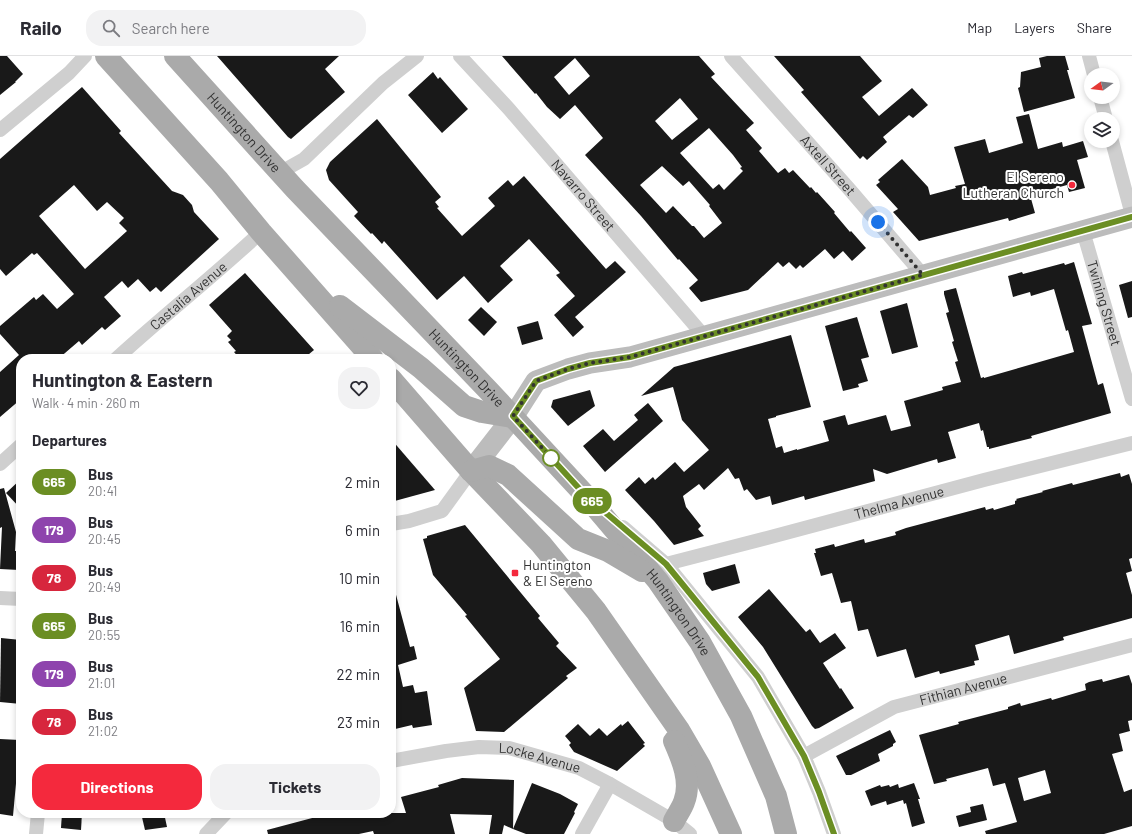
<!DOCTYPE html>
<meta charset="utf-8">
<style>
:root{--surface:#fff;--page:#f2f2f3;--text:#2b2b33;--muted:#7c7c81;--line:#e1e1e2;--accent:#f4293d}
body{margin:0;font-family:Barlow,sans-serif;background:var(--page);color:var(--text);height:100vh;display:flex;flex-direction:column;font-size:15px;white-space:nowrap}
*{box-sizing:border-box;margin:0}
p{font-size:13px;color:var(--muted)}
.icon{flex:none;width:22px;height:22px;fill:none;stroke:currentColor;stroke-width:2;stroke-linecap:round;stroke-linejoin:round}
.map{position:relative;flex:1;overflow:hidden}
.details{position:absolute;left:16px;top:298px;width:380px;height:464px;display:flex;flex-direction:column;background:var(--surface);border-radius:16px;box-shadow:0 2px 6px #0003}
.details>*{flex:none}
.badge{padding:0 8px;border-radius:13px;font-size:14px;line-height:26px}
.needle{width:26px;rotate:255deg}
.fabs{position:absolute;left:1084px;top:12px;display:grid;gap:8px}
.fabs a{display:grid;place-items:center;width:36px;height:36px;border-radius:50%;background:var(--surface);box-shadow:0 2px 6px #0003;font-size:20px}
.you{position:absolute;width:20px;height:20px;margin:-10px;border:3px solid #fff;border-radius:50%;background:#1a73e8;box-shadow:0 0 0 6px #1a73e833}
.map>.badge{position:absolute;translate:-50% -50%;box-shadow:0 0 0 2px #fff}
h2{padding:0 16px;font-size:15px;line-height:36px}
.round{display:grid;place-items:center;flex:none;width:42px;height:42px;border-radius:16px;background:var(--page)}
.headline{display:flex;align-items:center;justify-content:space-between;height:68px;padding:0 16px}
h1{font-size:19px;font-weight:700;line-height:30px}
.cta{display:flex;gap:8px;margin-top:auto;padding:8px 16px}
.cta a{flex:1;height:46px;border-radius:16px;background:var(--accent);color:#fff;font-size:16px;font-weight:700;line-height:46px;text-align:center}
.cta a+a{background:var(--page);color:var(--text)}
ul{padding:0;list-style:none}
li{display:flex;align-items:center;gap:12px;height:48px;padding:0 16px}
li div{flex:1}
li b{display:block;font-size:15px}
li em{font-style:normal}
li .badge{min-width:44px;font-weight:700;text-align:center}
header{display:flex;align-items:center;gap:24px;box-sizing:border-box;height:56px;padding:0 20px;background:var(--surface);border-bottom:1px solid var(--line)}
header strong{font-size:19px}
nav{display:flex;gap:22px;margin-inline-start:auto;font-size:14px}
.search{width:280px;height:36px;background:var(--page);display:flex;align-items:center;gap:10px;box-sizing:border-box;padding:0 14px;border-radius:16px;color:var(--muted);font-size:15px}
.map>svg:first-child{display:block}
.building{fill:#191919;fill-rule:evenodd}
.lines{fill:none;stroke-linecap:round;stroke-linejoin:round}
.street{stroke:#cfcfcf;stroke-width:14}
.secondary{stroke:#bcbcbc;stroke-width:21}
.primary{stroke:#aaa;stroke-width:22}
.line-casing{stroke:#fff;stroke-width:9}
.line{stroke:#6b8e23;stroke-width:6}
.walk{stroke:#323232;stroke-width:4;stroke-dasharray:0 7.2}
.poi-dot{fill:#f4293d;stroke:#fff;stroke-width:1.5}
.stop-dot{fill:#fff;stroke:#6b8e23;stroke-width:2}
.labels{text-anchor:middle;stroke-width:4;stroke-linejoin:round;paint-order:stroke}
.street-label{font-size:14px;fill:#323232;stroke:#fff}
.poi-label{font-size:14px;fill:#323232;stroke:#fff;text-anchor:end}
</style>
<header>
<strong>Railo</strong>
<div class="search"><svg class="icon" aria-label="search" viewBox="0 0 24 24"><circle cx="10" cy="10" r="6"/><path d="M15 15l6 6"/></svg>Search here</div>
<nav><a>Map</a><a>Layers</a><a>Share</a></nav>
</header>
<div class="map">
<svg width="1132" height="778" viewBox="0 0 1132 778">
<rect width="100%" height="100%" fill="#fff"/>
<g class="building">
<polygon points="0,0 7,0 23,18 15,26 16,26 0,39"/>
<polygon points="217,0 339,0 325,13 345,36 291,83 288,81"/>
<path d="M502,0H699L715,18L711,21L754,67L746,74L762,92L759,95L778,117L785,112L789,117L793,114L810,132L811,131L816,137L817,136L835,156L834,157L850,176L851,175L866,192L852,205L843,195L834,203L825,193L803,212L800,209L796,213L789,206L783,211L778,206L748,234L701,246L689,232L698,224L679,203L678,204L641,160L585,99L603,82L575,49L560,63L547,51L536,37L535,38ZM575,2L590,20L569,39L554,21ZM680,42L698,63L672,84L655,65ZM709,72L733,99L742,111L740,112L743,115L724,134L719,128L713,133L680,97ZM662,110L683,130L689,125L710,149L709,150L722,167L704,182L694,170H692L673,150L666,157L640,129Z"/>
<polygon points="774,0 860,0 882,25 862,41 879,60 912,32 928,49 913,62 909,59 883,81 887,86 867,104 863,100 860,103 801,36 804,34"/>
<polygon points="1047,0 1065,0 1069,14 1067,14 1075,42 1024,56 1018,32 1020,31 1021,16 1041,11 1039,2"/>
<polygon points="433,16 438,23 440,21 468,53 442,77 408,39"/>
<path d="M82,31L121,75L119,77L172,135L183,139L192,149L194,156L219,183L161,236L156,231L150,236L138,223L128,232L122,225L104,241L121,260L105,274L102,271L82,289L79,285L58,303H22L21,302V343L0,361V316L19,299L0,278V270L34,241L36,244L43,238L57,253L74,238L37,197L34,199L32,197L6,220L0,213V103ZM74,129L97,155L107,146L124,162L119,167L127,175L85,213L39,160Z"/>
<polygon points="1029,58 1038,93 1062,86 1063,91 1083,85 1088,101 1077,104 1085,132 1069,136 1067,129 1030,139 1035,157 1009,165 1008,162 919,185 893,156 898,153 876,129 880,126 878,124 902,103 928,131 930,139 956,132 955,130 965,128 954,91 985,83 989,97 1023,87 1016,61"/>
<polygon points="377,63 441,141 435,146 439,151 437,152 462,180 495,150 488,142 508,124 513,130 524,120 606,213 615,205 626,216 575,261 584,271 573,281 554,259 575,240 556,219 560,217 529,183 500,210 513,224 488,247 464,220 437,244 384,185 382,188 372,177 371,178 354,160 358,156 329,124 326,114 330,106"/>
<polygon points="1074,206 1092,268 1082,270 1098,329 1103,327 1111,357 1031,380 1032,382 989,393 989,391 987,391 983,374 981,375 979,367 948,376 956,402 938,407 937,403 887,418 873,413 875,425 805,444 804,440 772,449 770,440 756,444 747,433 744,435 739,422 735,423 728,412 704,434 699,428 683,440 686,451 701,470 698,473 704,480 674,489 654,465 625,434 639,421 645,428 653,421 655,424 675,406 684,416 709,394 682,364 673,331 641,340 674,311 791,279 811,351 776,360 776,361 768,363 776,392 782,390 784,397 797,393 797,394 829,385 823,365 845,359 848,369 886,359 891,375 911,370 904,345 943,334 942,331 961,326 955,306 958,305 952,286 954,285 946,257 949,256 944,238 944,235 956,232 981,322 984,321 984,322 1074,296 1068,274 1066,275 1054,233 1031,240 1030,236 1013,241 1008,220 1022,216 1023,218 1064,207 1065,209"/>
<polygon points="245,217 314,294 303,303 240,303 234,296 236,295 228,286 231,284 227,280 232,275 209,249"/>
<polygon points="1132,225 1132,261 1128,262 1119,229"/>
<polygon points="907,247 918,291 892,298 880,255"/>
<polygon points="481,251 497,266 484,280 468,264"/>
<polygon points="857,261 869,301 861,303 868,325 858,328 859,331 843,335 825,270"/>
<polygon points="538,265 543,283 522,289 517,271"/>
<polygon points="590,334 595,350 568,370 551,351 553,344"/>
<polygon points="648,347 663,365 605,416 583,390 603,373 614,385 638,364 634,359"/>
<polygon points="391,383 435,434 391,446"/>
<polygon points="1120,417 1121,421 1129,418 1132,428 1132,502 1129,503 1132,515 1126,517 1132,539 1132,562 1063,581 1064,584 1014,598 1009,579 975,589 979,604 974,605 975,609 940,618 939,615 915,622 906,593 877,601 868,573 858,575 851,545 841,547 832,517 821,520 814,497 816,497 815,493 834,488 835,491 864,483 865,487 896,479 895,476 906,472 985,451 986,454 993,452 994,454 1015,448 1015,445 1017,444 1016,443 1043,436 1042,435 1072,427 1073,429"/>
<polygon points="21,423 21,453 6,437"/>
<polygon points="4,432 16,476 15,495 20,495 19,514 0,513 2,471 0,472 0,433"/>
<polygon points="465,469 540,560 538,562 559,587 556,590 577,612 566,620 568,622 504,676 476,675 464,632 500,603 465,560 467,559 433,519 423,483 427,482 427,480"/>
<polygon points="735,508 740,527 712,535 706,528 703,517"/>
<polygon points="769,533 806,576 810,573 820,587 835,577 846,592 823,607 840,633 841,632 854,652 819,672 815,673 812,670 763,591 738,561"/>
<polygon points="395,535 410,591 414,590 417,603 398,609 403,631 413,629 415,637 427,635 432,669 413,672 412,669 391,674 391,536"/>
<polygon points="1,582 21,584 21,648 0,646"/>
<path d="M1129,619L1132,628V664L1128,665L1130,675L1119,678L1123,695L1112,698L1124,736L1132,733V770L1104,778H986L985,775L1017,766L1005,727L993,730L988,712L946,723L947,725L934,728L919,679L959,668L958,666L1008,653V651L1020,647L1021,650L1051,642L1052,644L1086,634L1085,628L1089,626L1102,623L1103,626ZM1045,714L1051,737L1024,745L1018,722Z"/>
<polygon points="628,665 645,687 643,688 645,690 617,715 574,696 569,689 571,687 565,680 578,668 590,680 599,672 607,680 621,668 622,670"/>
<polygon points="890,674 896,686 893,688 893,690 878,698 880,705 851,719 846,719 836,700"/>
<polygon points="0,683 20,684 13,760 0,758"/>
<polygon points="462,722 514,724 513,773 504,769 502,778 489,778 492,759 450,758 455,778 374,778 373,775 359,778 268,778 267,774 331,757 406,757 401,741 439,731 438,729"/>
<polygon points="532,727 560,738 578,748 574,756 575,757 564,778 526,778 513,773"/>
<polygon points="914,727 920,743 918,743 925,767 912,771 906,747 904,748 903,744 887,749 886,745 871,750 865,735 880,729 881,731 889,729 890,731 898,728 899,732"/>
<polygon points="983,748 987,764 959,771 956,760 971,756 970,751"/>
<polygon points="62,757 82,757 81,774 61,772"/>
<polygon points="141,757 164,757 167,771 145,774"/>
</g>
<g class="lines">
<g class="street">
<path id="s1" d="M460,0L509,53L704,280"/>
<path id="s2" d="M731,0L850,134L923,219"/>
<polyline points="1089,0 1094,19"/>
<polyline points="1100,41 1106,63"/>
<polyline points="0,74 69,17 85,0"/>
<polyline points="1112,85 1132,159"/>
<polyline points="281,116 304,103 383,27 417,0"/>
<path id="s3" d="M1083,175L1132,343"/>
<path id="s4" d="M116,303C163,260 214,220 261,176"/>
<polyline points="0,408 21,389"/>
<polyline points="391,468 409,465 442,455 471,415"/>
<polyline points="623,471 666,508 758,621 804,700 819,736 834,778"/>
<path id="s5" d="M666,508L767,482L984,424L1132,387"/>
<polyline points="0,542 21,543"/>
<path id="s6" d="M804,700L894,651L1132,589"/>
<path id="s7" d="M391,705L446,695L479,691L509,692L579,712L610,728L674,765L690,778"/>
<polyline points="36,778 38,757"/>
<polyline points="206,778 226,757"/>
<polyline points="582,778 610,728"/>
</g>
<polyline class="secondary" points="471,415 513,361 536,325 568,313 590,307 630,301 1132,161"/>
<g class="primary">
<polyline points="106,0 219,125 261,176 373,303"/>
<path id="s8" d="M175,0L295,133L488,334L586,440L658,525L700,586L741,660L776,740L786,778"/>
<polyline points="340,250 421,312 464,350 482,356 513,361"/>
<polyline points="391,323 471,415 541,488 596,555 679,674 700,710 731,778"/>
<polyline points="471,415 489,410 508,419 578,483 608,495 642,515"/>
<path d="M674,765C677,759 682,752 684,746C692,726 682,703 674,685"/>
</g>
</g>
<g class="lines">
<defs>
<polyline id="line" points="834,778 819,736 804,700 758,621 666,508 586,440 513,360 536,325 568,313 590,307 630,301 1132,161"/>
</defs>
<use href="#line" class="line-casing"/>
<use href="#line" class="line"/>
<polyline class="walk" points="551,402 556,407 513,360 536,325 568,313 590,307 630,301 923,219 878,166"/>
</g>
<g class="poi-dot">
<circle cx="1072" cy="129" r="4"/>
<rect x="511" y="513" width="8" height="8" rx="2"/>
</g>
<circle class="stop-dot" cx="551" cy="402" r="8"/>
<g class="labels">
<g class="street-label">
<text dy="5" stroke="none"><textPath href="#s8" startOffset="103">Huntington Drive</textPath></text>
<text dy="5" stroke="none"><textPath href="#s2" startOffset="146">Axtell Street</textPath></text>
<text dy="5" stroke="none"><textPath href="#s1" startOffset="186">Navarro Street</textPath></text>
<text dy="5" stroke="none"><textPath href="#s4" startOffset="96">Castalia Avenue</textPath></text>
<text dy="5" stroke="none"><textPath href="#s3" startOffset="75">Twining Street</textPath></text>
<text dy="5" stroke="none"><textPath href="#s8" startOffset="427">Huntington Drive</textPath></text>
<text dy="5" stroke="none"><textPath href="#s5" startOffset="241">Thelma Avenue</textPath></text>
<text dy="5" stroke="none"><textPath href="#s8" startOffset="751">Huntington Drive</textPath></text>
<text dy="5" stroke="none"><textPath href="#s6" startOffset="174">Fithian Avenue</textPath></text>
<text dy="5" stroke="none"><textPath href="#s7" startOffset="151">Locke Avenue</textPath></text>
</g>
<g class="poi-label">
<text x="1064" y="126">El Sereno<tspan x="1064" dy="16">Lutheran Church</tspan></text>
<text x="523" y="514" text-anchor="start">Huntington<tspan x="523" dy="16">&amp; El Sereno</tspan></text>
</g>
</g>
</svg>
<div class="fabs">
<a><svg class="needle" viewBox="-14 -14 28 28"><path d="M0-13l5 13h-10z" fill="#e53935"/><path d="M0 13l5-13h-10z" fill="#7c7c81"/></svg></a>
<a><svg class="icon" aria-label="layers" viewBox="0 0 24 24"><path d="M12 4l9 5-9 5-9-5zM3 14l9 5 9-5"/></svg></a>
</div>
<div class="you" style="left:878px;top:166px"></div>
<b class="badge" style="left:592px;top:445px;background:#6b8e23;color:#fff">665</b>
<section class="details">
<div class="headline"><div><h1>Huntington &amp; Eastern</h1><p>Walk · 4 min · 260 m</p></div><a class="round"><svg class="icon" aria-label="heart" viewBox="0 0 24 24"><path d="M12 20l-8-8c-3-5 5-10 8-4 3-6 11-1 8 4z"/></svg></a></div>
<h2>Departures</h2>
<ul>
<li><span class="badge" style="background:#6b8e23;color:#fff">665</span><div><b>Bus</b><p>20:41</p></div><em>2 min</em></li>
<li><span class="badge" style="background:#8e44ad;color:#fff">179</span><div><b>Bus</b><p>20:45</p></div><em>6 min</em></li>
<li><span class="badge" style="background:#d7263d;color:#fff">78</span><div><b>Bus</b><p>20:49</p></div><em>10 min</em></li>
<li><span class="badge" style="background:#6b8e23;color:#fff">665</span><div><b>Bus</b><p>20:55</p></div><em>16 min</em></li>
<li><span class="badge" style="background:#8e44ad;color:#fff">179</span><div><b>Bus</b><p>21:01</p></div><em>22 min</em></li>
<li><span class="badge" style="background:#d7263d;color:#fff">78</span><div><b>Bus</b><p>21:02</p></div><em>23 min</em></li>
</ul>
<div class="cta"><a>Directions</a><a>Tickets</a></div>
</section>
</div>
